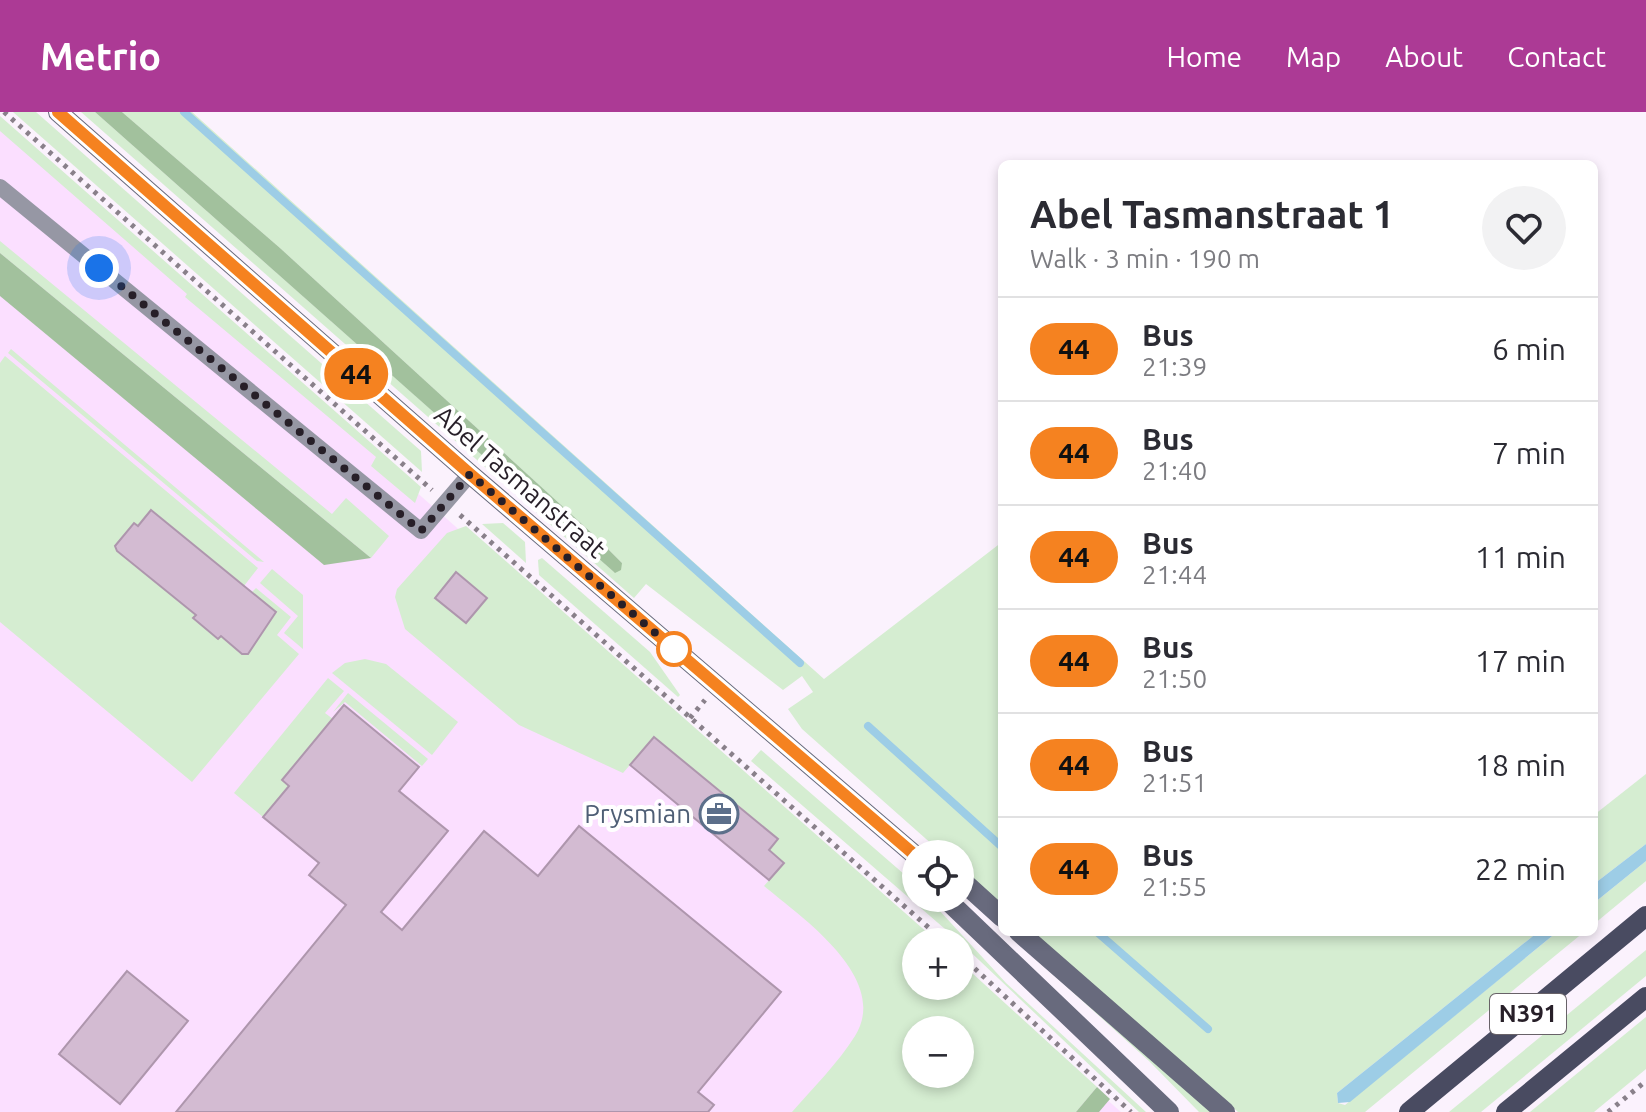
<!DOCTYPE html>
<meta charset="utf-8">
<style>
:root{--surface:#fff;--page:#f2f2f3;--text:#2b2b33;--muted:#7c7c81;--line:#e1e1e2;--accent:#ac3a95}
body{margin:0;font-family:Ubuntu,sans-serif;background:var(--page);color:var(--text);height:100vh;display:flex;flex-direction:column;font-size:30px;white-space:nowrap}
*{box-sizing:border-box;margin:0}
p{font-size:26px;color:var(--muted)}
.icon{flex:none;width:44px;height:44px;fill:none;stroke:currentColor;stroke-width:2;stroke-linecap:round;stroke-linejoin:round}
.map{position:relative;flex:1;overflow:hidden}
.drawer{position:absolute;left:998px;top:48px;width:600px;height:776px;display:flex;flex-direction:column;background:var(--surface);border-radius:12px;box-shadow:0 4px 12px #0003}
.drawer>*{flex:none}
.badge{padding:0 16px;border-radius:26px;font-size:28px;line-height:52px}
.fabs{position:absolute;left:902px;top:728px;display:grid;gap:16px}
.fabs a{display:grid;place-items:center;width:72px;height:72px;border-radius:50%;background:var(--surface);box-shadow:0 4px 12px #0003;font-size:40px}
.you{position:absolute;width:40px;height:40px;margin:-20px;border:6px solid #fff;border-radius:50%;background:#1a73e8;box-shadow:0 0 0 12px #1a73e833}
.map>.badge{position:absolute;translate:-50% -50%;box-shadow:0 0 0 4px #fff}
.round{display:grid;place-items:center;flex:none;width:84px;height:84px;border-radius:42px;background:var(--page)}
.summary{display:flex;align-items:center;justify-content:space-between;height:136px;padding:0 32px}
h1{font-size:38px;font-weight:700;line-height:60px}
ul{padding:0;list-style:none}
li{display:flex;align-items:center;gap:24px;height:104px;padding:0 32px;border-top:2px solid var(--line)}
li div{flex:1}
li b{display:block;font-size:30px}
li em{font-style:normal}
li .badge{min-width:88px;font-weight:700;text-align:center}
header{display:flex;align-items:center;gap:48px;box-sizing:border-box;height:112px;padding:0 40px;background:var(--accent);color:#fff}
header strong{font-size:38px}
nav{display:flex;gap:44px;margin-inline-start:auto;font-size:28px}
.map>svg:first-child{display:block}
.built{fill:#fbdfff;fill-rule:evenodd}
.green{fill:#d5edd1;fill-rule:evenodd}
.forest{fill:#a2c19d}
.water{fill:#9dcde6}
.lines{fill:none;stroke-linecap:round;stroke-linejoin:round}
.stream{stroke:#9dcde6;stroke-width:8}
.building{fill:#d3bbd2;stroke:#ae96ad;stroke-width:2}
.path{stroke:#89808a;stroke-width:5;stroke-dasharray:4 6;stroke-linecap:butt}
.lane{stroke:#9697a4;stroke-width:16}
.secondary{stroke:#686a7d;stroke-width:20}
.primary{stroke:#494b61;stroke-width:20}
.line-casing{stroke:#fff;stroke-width:18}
.line{stroke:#f58220;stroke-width:12}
.walk{stroke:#271f28;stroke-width:8;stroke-dasharray:0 14.4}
.stop-dot{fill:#fff;stroke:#f58220;stroke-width:4}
.labels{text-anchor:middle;stroke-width:8;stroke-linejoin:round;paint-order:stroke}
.shield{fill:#fff;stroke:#686268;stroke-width:2}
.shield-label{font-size:24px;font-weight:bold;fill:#271f28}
.street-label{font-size:26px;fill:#271f28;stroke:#fff}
.service-label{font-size:26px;fill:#4e5e75;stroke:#fff;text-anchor:end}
</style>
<header>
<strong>Metrio</strong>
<nav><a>Home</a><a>Map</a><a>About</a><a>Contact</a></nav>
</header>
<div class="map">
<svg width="1646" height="1000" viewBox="0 0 1646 1000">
<rect width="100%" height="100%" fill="#fbf2fd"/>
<path class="built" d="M0,14L928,830H916V874H960V858L1121,1000H0ZM916,918H960V962H916Z"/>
<g class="green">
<polygon points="13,0 36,0 421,339 422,360"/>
<polygon points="81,0 95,0 614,460 622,451 594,423 280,136 122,0 192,0 824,567 1002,430 1002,795 960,758 960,742 943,742 802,617 788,597 813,580 802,564 783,578 646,472 634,486"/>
<polygon points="0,4 421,375 415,391 371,354 376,345 185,185 187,182 0,19"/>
<polygon points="0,129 332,402 346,386 389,424 371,446 0,141"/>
<polygon points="11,237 264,450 257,449 8,241"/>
<polygon points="5,244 258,456 244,474 151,398 117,439 196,503 194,507 218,527 221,524 242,541 248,541 276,501 252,480 256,476 291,505 277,523 299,542 192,670 0,510 0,251"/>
<polygon points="503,411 525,430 526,451 482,412"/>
<path d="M466,414L938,830H916V874H960V850L1097,975L1076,1000H792C813,976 838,951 855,924C891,866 801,805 764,774L784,751L769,738L778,727L654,625L623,661L519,613L405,517L395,485L397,477L447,421ZM916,918H960V962H916Z"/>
<polygon points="542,446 650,540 680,583 678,585 539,463 538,448"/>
<polygon points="272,457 303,483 303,537 284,521 298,504 260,471"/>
<polygon points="365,547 386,552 458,610 432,643 332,561 345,551"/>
<polygon points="328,566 344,579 325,601 333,607 283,668 289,674 263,705 234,681"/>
<polygon points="348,581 428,647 422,654 345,590 333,600"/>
<polygon points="761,638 912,769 916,773 916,786 928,786 1006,871 1146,1000 1139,1000 960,830 751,649"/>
<polygon points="1646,662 1646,732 1594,772 1594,703"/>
<polygon points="1646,749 1646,769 1594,812 1594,791"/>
<polygon points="1006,820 1009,820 1213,1000 1199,1000 1149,949"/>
<polygon points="1031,820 1538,820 1337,981 1338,991 1345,993 1557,820 1584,820 1365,1000 1238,1000"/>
<polygon points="1646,838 1646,864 1481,1000 1449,1000"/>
<polygon points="1646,905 1646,957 1594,1000 1530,1000"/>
</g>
<g class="forest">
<polygon points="95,0 122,0 280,136 594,423 622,451 621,458 615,461"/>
<polygon points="0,141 371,446 324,453 0,184"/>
<polygon points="1097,975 1110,987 1099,1000 1076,1000"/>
</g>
<g class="water">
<polygon points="1646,732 1646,749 1594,791 1594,772"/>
<polygon points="1538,820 1557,820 1350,990 1338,991 1337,981"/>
</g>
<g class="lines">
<g class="stream">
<polyline points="184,0 800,551"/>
<polyline points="868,614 1002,735"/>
<polyline points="1097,820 1208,917"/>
</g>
</g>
<g class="building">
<polygon points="151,398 276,500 248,542 242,542 221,524 218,527 193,506 196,503 117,439 115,434 134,411 138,414"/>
<polygon points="456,460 487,486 466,511 435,486"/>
<polygon points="344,593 419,655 399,679 448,719 381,800 402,818 484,719 538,764 579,714 781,880 698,980 714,993 708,1000 176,1000 346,793 309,763 319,751 263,705 289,674 282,668"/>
<polygon points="654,625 778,727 769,738 784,751 769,768 630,653"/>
<polygon points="127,859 188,909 120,992 59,942"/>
</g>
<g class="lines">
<g class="path">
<polyline points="4,0 432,378"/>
<polyline points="460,403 945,830"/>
<polyline points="690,606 705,588"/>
<polyline points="960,843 1131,1000"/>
<polyline points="1608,1000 1646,969"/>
</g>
<polyline class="lane" points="0,75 421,419 470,362"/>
<g class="secondary">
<polyline points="58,0 470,362 916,744"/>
<polyline points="960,767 1002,805"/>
<polyline points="945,786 1169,1000"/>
<polyline points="1019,820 1225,1000"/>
</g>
<g class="primary">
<polyline points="1409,1000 1646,804"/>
<polyline points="1506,1000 1646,885"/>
</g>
</g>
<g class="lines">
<defs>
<polyline id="line" points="58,0 470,362 916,744"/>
</defs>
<use href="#line" class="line-casing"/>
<use href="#line" class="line"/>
<polyline class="walk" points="99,156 421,419 470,362 674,537"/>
</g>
<defs>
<symbol id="office-ring" viewBox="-11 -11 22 22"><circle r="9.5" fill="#fff" stroke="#5c6f8a" stroke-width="1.5"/><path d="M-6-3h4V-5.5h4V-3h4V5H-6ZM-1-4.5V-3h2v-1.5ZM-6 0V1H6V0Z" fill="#5c6f8a"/></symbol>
</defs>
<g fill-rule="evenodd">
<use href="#office-ring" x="697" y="680" width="44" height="44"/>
</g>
<circle class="stop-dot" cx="674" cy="537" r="16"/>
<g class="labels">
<rect class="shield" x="1490" y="882" width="76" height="40" rx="6"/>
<g class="shield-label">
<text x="1528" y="910">N391</text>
</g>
<g class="street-label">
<text transform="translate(520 370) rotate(41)" y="9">Abel Tasmanstraat</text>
</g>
<g class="service-label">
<text x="691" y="711">Prysmian</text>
</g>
</g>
</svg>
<div class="fabs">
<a><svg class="icon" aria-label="locate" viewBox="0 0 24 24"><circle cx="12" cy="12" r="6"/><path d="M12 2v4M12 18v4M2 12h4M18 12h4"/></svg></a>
<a>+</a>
<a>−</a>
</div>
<div class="you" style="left:99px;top:156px"></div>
<b class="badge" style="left:356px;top:262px;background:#f58220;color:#111">44</b>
<section class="drawer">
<div class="summary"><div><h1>Abel Tasmanstraat 1</h1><p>Walk · 3 min · 190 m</p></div><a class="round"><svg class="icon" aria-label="heart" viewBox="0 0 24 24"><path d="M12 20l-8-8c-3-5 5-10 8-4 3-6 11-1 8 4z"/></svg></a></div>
<ul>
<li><span class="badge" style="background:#f58220;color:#111">44</span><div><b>Bus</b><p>21:39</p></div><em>6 min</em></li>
<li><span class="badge" style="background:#f58220;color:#111">44</span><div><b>Bus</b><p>21:40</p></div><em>7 min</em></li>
<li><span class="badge" style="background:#f58220;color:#111">44</span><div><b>Bus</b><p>21:44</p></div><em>11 min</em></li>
<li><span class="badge" style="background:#f58220;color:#111">44</span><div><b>Bus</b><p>21:50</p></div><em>17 min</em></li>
<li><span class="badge" style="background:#f58220;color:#111">44</span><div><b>Bus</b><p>21:51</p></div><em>18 min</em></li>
<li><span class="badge" style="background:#f58220;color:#111">44</span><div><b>Bus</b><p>21:55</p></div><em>22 min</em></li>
</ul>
</section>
</div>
